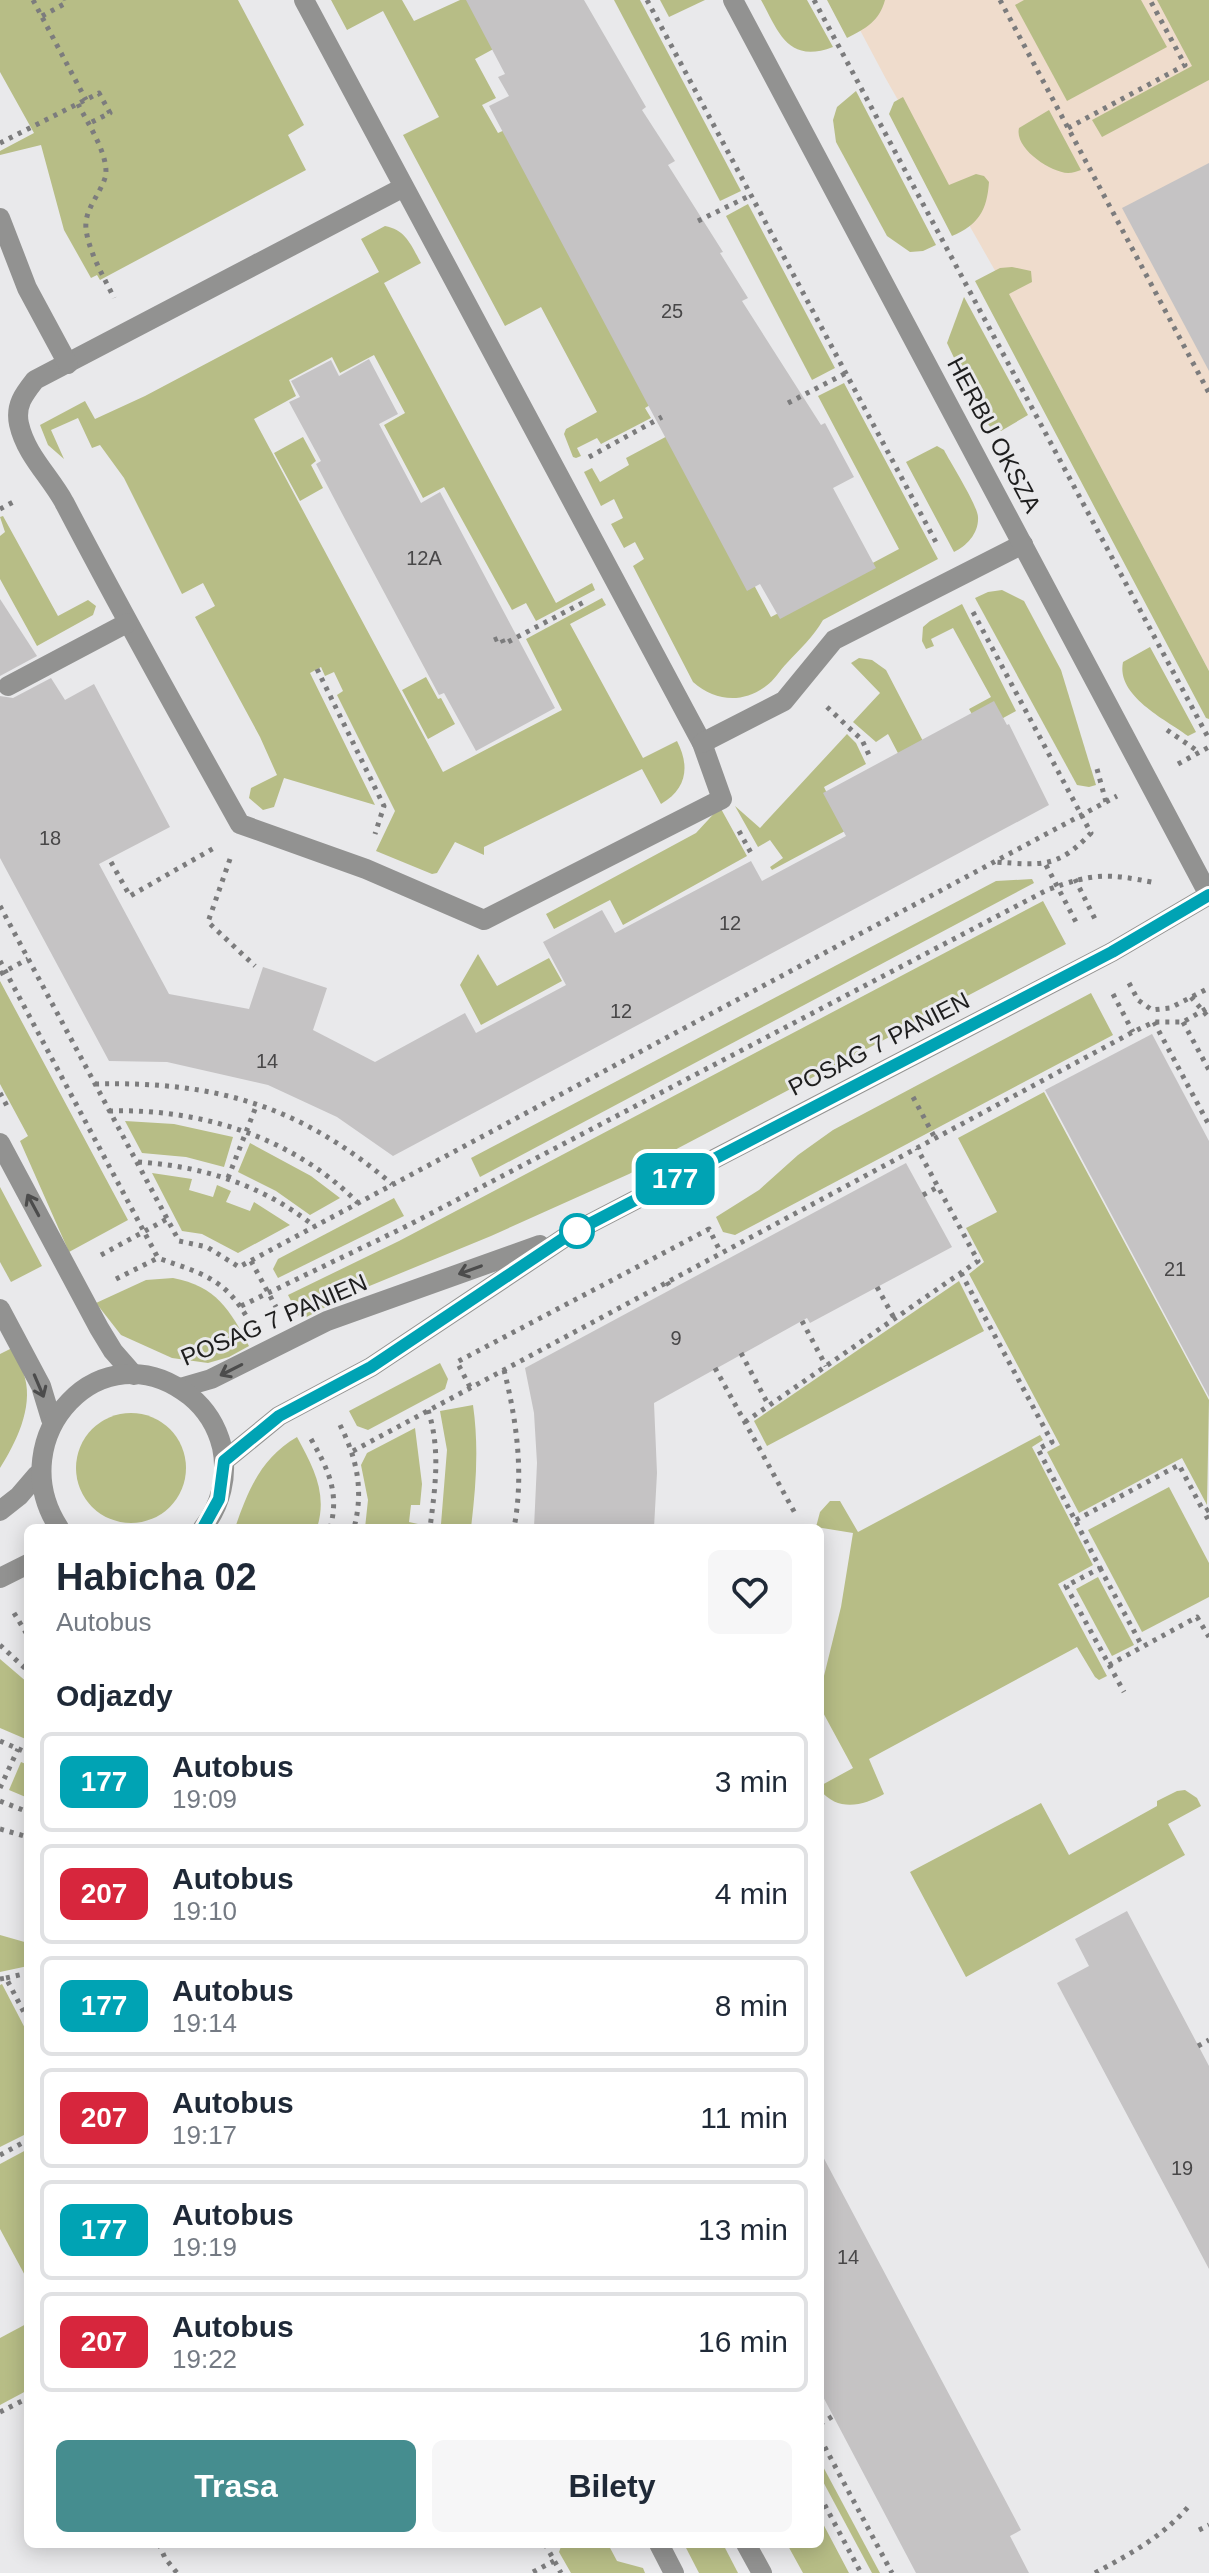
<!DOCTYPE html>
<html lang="pl">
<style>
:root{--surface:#fff;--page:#f6f6f7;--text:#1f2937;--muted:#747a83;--line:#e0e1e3;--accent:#458d8f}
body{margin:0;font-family:Helvetica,sans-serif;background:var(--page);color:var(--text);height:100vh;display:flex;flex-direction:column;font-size:30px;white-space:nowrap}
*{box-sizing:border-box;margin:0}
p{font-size:26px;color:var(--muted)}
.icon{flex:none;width:44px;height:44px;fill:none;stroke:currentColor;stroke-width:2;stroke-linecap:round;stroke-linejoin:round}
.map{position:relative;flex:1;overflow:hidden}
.sheet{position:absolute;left:24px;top:1524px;width:800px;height:1024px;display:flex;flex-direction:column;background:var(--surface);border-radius:12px;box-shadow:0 4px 20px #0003}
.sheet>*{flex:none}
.badge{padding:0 16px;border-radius:12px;font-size:28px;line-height:52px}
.map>.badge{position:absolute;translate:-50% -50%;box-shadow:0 0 0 4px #fff}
h2{padding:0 32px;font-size:30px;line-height:72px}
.round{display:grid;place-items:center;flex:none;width:84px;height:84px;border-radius:12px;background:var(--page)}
.summary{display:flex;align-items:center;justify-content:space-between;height:136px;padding:0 32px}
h1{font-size:38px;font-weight:700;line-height:60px}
.cta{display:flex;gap:16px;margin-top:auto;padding:16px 32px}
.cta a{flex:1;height:92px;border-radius:12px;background:var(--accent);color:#fff;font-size:32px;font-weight:700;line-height:92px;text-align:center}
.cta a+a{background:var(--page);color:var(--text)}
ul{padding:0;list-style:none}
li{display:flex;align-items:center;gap:24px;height:100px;margin:0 16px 12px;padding:0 16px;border:4px solid var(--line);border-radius:12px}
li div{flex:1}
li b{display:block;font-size:30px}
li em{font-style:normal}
li .badge{min-width:88px;font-weight:700;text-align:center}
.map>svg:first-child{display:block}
.commercial{fill:#efdccc}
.green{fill:#b7bd86}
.building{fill:#c5c3c4}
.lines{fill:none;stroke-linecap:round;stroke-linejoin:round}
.path{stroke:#7c7c7d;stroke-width:5;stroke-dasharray:4 6;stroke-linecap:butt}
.minor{stroke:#929291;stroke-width:20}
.oneway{stroke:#4c4c4c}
.line-casing{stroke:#fff;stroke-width:18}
.line{stroke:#00a3b4;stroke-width:12}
.stop-dot{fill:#fff;stroke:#00a3b4;stroke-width:4}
.labels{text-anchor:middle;stroke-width:6;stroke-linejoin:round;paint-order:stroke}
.number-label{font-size:20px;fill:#484748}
.street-label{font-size:24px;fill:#1e1e1e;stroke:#e9e9eb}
</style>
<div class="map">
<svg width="1209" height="2573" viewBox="0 0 1209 2573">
<rect width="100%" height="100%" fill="#e9e9eb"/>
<polygon class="commercial" points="844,0 1209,0 1209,671 1018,311 886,79"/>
<g class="green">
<polygon points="0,0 238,0 304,125 288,135 306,170 100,280 97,275 91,278 64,230 41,145 0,155 0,151 34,133 0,72"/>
<polygon points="331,0 402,0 414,21 460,0 583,0 475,59 496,98 482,105 498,133 507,129 655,402 645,408 651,418 601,444 597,438 577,448 581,456 576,458 573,457 564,434 566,429 597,412 541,307 505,326 403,135 439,117 383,11 347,30"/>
<polygon points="614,0 640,0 741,191 720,201"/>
<polygon points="660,0 705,0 669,17"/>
<path d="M761,0H807L833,47C788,64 779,33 761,0Z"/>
<path d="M827,0H885C879,22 866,28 847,38Z"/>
<polygon points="1024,0 1141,0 1167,47 1067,101 1015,5"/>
<polygon points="1157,0 1209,0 1209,80 1102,137 1092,120 1192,66"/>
<polygon points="856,91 936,245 923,251 910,252 887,236 836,142 833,120 837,107"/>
<path d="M903,97L949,185L976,174L984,176L989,182C987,211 978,225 952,236L889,114L894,102Z"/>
<path d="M1049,110L1081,170C1077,171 1073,173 1068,173C1050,172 1014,148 1019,128Z"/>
<polygon points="748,204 835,368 812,380 726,216"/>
<path d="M385,226C406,230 411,245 421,263L384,283L556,603L592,583L595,590L536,621L526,603L512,610L444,487L423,498L384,425L405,413L374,355L340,373L332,357L289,380L296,396L254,419L443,772L562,710L526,639L602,598L606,605L570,624L643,758L677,741C690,766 687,789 661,804L642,769L484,847V855L455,842L437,873L432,874L376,851L395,811L337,695L343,691L334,672L325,676L321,667L310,673L375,805L284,778L274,807L263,810L249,798L251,788L277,775L260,737L195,617L215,606L203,583L182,594L124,478L100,445L92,448L78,418L51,430L64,459L48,445L40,425L85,401L95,419L145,396L379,272L361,239Z"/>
<polygon points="1012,267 1031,271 1032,282 1009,294 1209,671 1209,719 1206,718 975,281 1000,268"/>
<polygon points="964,297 1028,415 1001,431 992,429 981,415 947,343"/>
<path d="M844,383L938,559L823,620C813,637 800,649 787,663C780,670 774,681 766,686C742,704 715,701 693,682L633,566L644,559L635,542L624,548L611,524L623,518L614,499L601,506L584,472L592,468L600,482L629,465L626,458L673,433L771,617L899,549L818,396Z"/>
<polygon points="303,437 316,461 311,465 323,488 300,501 274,453"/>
<path d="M937,446L944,450C950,462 978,506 978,517C979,533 967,546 954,552L906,462Z"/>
<polygon points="3,516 58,616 88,600 96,606 93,615 37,646 0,579 0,536 5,532 0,517"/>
<polygon points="1002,590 1024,601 1061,670 1096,785 1089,787 1077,785 975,598 988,592"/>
<polygon points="962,604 1016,711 981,730 969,709 991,697 953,628 931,639 934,646 926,649 922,641 923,627 930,621"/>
<path d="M1150,647L1196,732L1188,736C1165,719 1116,696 1123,662Z"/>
<polygon points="859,658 872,660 886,670 925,745 900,757 888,734 876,742 853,722 880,693 851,663"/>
<polygon points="426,677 438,699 441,698 455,724 428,739 402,690"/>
<polygon points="847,734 856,743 866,764 824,787 845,831 772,870 770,867 783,858 770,840 758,847 735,806 760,828"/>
<polygon points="720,807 747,856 623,925 610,900 554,929 546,914 696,833"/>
<polygon points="1032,879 1034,883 480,1177 471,1158 996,881"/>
<polygon points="1043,901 1066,944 629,1174 491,1236 350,1294 301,1320 288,1295 399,1241"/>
<polygon points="478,954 497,986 549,958 562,981 481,1025 460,985"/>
<polygon points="0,981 128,1220 69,1252 20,1141 28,1136 0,1084"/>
<polygon points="1091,993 1113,1035 735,1235 723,1232 716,1217 759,1190 798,1155 833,1130"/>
<polygon points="1044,1092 1209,1400 1207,1505 1182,1458 1079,1513 1047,1452 1060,1445 969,1274 984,1262 966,1228 997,1212 958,1138"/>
<polygon points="125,1121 174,1124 233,1137 224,1167 186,1157 142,1153"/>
<polygon points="250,1143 311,1176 340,1198 310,1215 276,1191 238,1172"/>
<polygon points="152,1173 192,1179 189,1190 213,1197 217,1185 231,1191 226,1202 250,1211 254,1202 290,1225 238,1253 202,1234 182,1231"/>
<polygon points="0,1187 42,1266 11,1282 0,1262"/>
<polygon points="394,1198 404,1216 278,1278 273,1269 278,1259"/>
<path d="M173,1278C216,1286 230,1310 249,1346L229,1357L208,1363L172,1358L121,1335L96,1303L146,1280Z"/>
<polygon points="959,1281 984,1331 767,1446 754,1421"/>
<path d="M12,1348C16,1358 22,1367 25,1378C33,1408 16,1443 0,1468V1354Z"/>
<polygon points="440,1363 448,1379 445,1389 368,1430 357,1426 349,1411"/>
<path d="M473,1405C479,1447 476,1486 471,1528L441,1524L447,1450L440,1411Z"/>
<circle cx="131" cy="1468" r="55"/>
<polygon points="415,1428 422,1484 420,1505 411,1505 409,1522 418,1524 417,1528 365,1528 368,1500 361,1465 367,1453"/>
<path d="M1040,1435L1043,1440L1032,1447L1093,1565L1058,1584L1107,1676L1099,1680L1095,1677L1077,1647L869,1759L884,1794C863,1806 838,1812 820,1790V1786L853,1768L820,1707V1692L841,1607L853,1533L816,1527L820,1512L830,1501H840L858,1532Z"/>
<path d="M297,1437C313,1467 328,1493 317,1528H235C248,1490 261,1458 297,1437Z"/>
<polygon points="1169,1487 1209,1563 1209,1597 1142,1632 1088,1530"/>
<polygon points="1098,1577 1134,1645 1112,1656 1076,1589"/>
<polygon points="0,1659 28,1683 28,1740 0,1728"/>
<polygon points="21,1762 28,1765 28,1798 9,1790"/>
<polygon points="1185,1790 1197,1798 1201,1806 1168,1824 1185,1855 966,1977 910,1872 1041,1803 1069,1855 1157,1806 1157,1801 1177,1791"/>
<polygon points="0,1935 28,1943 28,1966 0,1972"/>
<polygon points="2,1984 28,2034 28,2133 0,2147 0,1985"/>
<polygon points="28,2149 28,2281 0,2229 0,2164"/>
<polygon points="28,2323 28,2390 0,2405 0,2338"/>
<polygon points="820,2461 880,2573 872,2573 820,2476"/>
<polygon points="820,2518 849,2573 803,2573 787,2544 820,2544"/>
<polygon points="562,2544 608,2544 617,2561 643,2568 645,2573 571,2573 559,2552"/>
<polygon points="684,2544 723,2544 738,2573 699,2573"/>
</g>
<g class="building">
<polygon points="466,0 584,0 646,107 642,110 675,161 668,165 723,252 720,253 748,298 742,301 821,425 825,423 854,477 833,488 876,568 780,619 760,584 747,591 489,106 509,96 498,77 505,74"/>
<polygon points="1209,163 1209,371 1122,208"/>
<polygon points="369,359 398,414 379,424 421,503 440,492 555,708 476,751 444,693 439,695 346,521 316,464 321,461 289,402 300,397 291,381 331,360 339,376"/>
<polygon points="0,599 37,656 0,676"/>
<polygon points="51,678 65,700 94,684 170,827 99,864 169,994 249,1009 263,967 327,988 313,1030 375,1062 465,1013 476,1033 566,985 543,942 602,910 615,933 751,861 762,881 846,836 823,793 994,701 1007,725 1009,724 1049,805 393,1156 337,1117 268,1085 167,1062 109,1061 0,858 0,696 13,698"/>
<polygon points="1152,1034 1209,1141 1209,1397 1045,1090"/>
<polygon points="906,1163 952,1247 810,1323 807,1318 654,1403 657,1473 654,1528 534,1528 537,1463 534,1413 525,1368"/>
<polygon points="1127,1911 1209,2066 1209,2269 1057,1983 1089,1966 1075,1939"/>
<polygon points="820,2151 1021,2530 1010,2536 1029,2573 916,2573 820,2391"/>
</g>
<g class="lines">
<g class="path">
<polyline points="33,0 86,100"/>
<polyline points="647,0 938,546"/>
<polyline points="814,0 1209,739"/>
<polyline points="1000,0 1209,393"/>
<polyline points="42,16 66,3 65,0"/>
<path d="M78,104C87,122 111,158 105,178C99,196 84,210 86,229C89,253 104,277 114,298"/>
<polyline points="1068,128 1185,65 1150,0"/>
<polyline points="0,143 99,93 110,113 88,124"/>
<polyline points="698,221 751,195"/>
<polyline points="788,403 846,373"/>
<polyline points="589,457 662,417"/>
<polyline points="0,509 17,500"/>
<path d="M973,612L1091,833C1057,869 1041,865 995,862"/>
<polyline points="494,640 501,637 504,644 584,602"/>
<polyline points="317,669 384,806 375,834"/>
<polyline points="827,707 862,740 870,757"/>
<polyline points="1167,730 1199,752"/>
<polyline points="1178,764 1209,747"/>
<polyline points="1097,769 1106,802"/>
<polyline points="739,831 751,853"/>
<polyline points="230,859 208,922 255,966"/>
<polyline points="111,862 130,896 214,848"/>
<polyline points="1046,865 1077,924"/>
<polyline points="1075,879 1096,921"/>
<polyline points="0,906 179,1241 207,1247 239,1267 1117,796"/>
<path d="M0,961L158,1258C200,1273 226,1278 249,1321"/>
<polyline points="0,974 28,959"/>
<polyline points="1129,983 1138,1000 1152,1010 1170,1008 1209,988"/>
<polyline points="1113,994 1133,1032"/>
<polyline points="1191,997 1209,1018"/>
<polyline points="1154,1022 1209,1125"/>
<polyline points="1183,1022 1209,1070"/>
<path d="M95,1084C215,1081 299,1105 392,1184"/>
<polyline points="0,1093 7,1106"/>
<polyline points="913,1097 935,1138"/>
<path d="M109,1111C200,1108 293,1137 358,1203"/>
<path d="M138,1162C202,1166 263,1185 314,1226"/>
<polyline points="228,1178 257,1104"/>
<polyline points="923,1195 938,1187"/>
<polyline points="101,1255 167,1219"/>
<polyline points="251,1261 276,1307"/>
<polyline points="961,1273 1052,1442 1038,1449 1100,1568 1066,1586 1124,1692"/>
<polyline points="116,1279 158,1258"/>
<polyline points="667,1282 672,1290"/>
<polyline points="877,1287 894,1318"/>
<path d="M241,1306L407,1226L1047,890C1093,873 1108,873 1156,883"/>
<polyline points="802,1321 826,1366"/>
<polyline points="741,1353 769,1406"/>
<polyline points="715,1368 796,1515"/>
<path d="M504,1370C517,1422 524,1475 514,1528"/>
<polyline points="470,1387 457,1362 709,1229 721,1253"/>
<path d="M428,1410C441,1450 435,1488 430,1528"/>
<polyline points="745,1422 978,1261 917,1148"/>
<path d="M340,1425C357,1459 364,1490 354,1528"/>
<path d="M311,1439C328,1469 340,1493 330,1528"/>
<polyline points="353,1451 1133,1032 1154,1022 1183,1022 1209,1007"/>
<polyline points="1209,1509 1204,1512 1209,1521"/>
<polyline points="1076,1520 1179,1465 1204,1512"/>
<polyline points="1100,1568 1142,1646"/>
<polyline points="14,1613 28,1636"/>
<polyline points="0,1645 28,1671"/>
<polyline points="1109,1665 1197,1617 1209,1637"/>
<polyline points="0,1741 28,1753"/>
<polyline points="0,1788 18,1749"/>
<polyline points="0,1801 28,1812"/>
<polyline points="0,1829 28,1837"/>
<polyline points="6,1978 28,1973"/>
<polyline points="0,1979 6,1978 28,2020"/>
<polyline points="1198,2046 1209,2040"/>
<polyline points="0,2155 28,2140"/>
<polyline points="0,2412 28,2398"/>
<polyline points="820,2424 833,2416"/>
<polyline points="820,2438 892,2573"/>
<polyline points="820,2496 861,2573"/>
<polyline points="1199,2530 1209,2525"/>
<polyline points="159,2544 165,2558 177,2573"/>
<polyline points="545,2544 561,2573"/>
<polyline points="533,2572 554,2561"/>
<path d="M1095,2573C1130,2554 1162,2537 1188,2507"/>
</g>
<g class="minor">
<path d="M304,0L702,743L722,799L484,920L366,869L240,824C180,717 121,611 64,502C49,475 26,455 19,424C15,405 24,394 35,380L404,187"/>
<polyline points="0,218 27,288 68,364"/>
<polyline points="8,686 127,623"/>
<polyline points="702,743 784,701 834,640 1023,544"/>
<polyline points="0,1143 99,1328 113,1351 134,1375"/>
<polyline points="0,1309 41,1386 51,1419"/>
<polyline points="180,1388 211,1379 327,1321 540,1245"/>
<polyline points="224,1461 279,1416 371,1367 570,1234 1112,952 1209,895 733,0"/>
<polyline points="0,1511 19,1496 37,1475"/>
<path d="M59,1528C0,1437 102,1326 190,1396C206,1409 217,1427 222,1447C228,1476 221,1505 203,1528"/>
<polyline points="0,1578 28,1564"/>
<polyline points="659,2544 674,2573"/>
<polyline points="746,2544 762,2573"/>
</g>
</g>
<defs><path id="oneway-shaft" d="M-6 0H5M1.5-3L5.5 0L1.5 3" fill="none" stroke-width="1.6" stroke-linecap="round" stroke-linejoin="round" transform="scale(2)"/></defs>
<g class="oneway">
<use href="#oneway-shaft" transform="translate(33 1205) rotate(-118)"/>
<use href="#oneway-shaft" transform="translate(470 1270) rotate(160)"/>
<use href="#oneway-shaft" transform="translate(231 1370) rotate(153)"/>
<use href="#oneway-shaft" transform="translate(39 1386) rotate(67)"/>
</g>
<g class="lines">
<defs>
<polyline id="line" points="203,1528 219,1499 224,1461 279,1416 371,1367 570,1234 1112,952 1209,895"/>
</defs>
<use href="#line" class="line-casing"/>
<use href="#line" class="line"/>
</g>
<circle class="stop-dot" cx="577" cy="1231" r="16"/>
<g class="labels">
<g class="number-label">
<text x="672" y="318">25</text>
<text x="424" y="565">12A</text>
<text x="50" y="845">18</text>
<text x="730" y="930">12</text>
<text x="621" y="1018">12</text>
<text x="267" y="1068">14</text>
<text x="1175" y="1276">21</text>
<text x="676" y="1345">9</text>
<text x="1182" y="2175">19</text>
<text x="848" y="2264">14</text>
</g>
<g class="street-label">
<text transform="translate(994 435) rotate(62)" y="8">HERBU OKSZA</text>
<text transform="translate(879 1044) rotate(-27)" y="8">POSAG 7 PANIEN</text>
<text transform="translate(274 1320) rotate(-23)" y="8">POSAG 7 PANIEN</text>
</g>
</g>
</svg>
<b class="badge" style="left:675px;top:1179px;background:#00a3b4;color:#fff">177</b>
<section class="sheet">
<div class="summary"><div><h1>Habicha 02</h1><p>Autobus</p></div><a class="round"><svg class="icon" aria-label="heart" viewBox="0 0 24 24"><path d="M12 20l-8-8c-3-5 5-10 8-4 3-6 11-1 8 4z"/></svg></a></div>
<h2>Odjazdy</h2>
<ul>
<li><span class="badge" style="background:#00a3b4;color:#fff">177</span><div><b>Autobus</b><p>19:09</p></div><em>3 min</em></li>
<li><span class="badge" style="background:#d7263d;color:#fff">207</span><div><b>Autobus</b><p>19:10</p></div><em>4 min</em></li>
<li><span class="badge" style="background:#00a3b4;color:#fff">177</span><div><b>Autobus</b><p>19:14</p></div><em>8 min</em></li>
<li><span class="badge" style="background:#d7263d;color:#fff">207</span><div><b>Autobus</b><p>19:17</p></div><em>11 min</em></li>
<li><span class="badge" style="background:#00a3b4;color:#fff">177</span><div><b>Autobus</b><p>19:19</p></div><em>13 min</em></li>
<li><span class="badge" style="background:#d7263d;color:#fff">207</span><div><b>Autobus</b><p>19:22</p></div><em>16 min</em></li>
</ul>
<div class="cta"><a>Trasa</a><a>Bilety</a></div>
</section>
</div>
